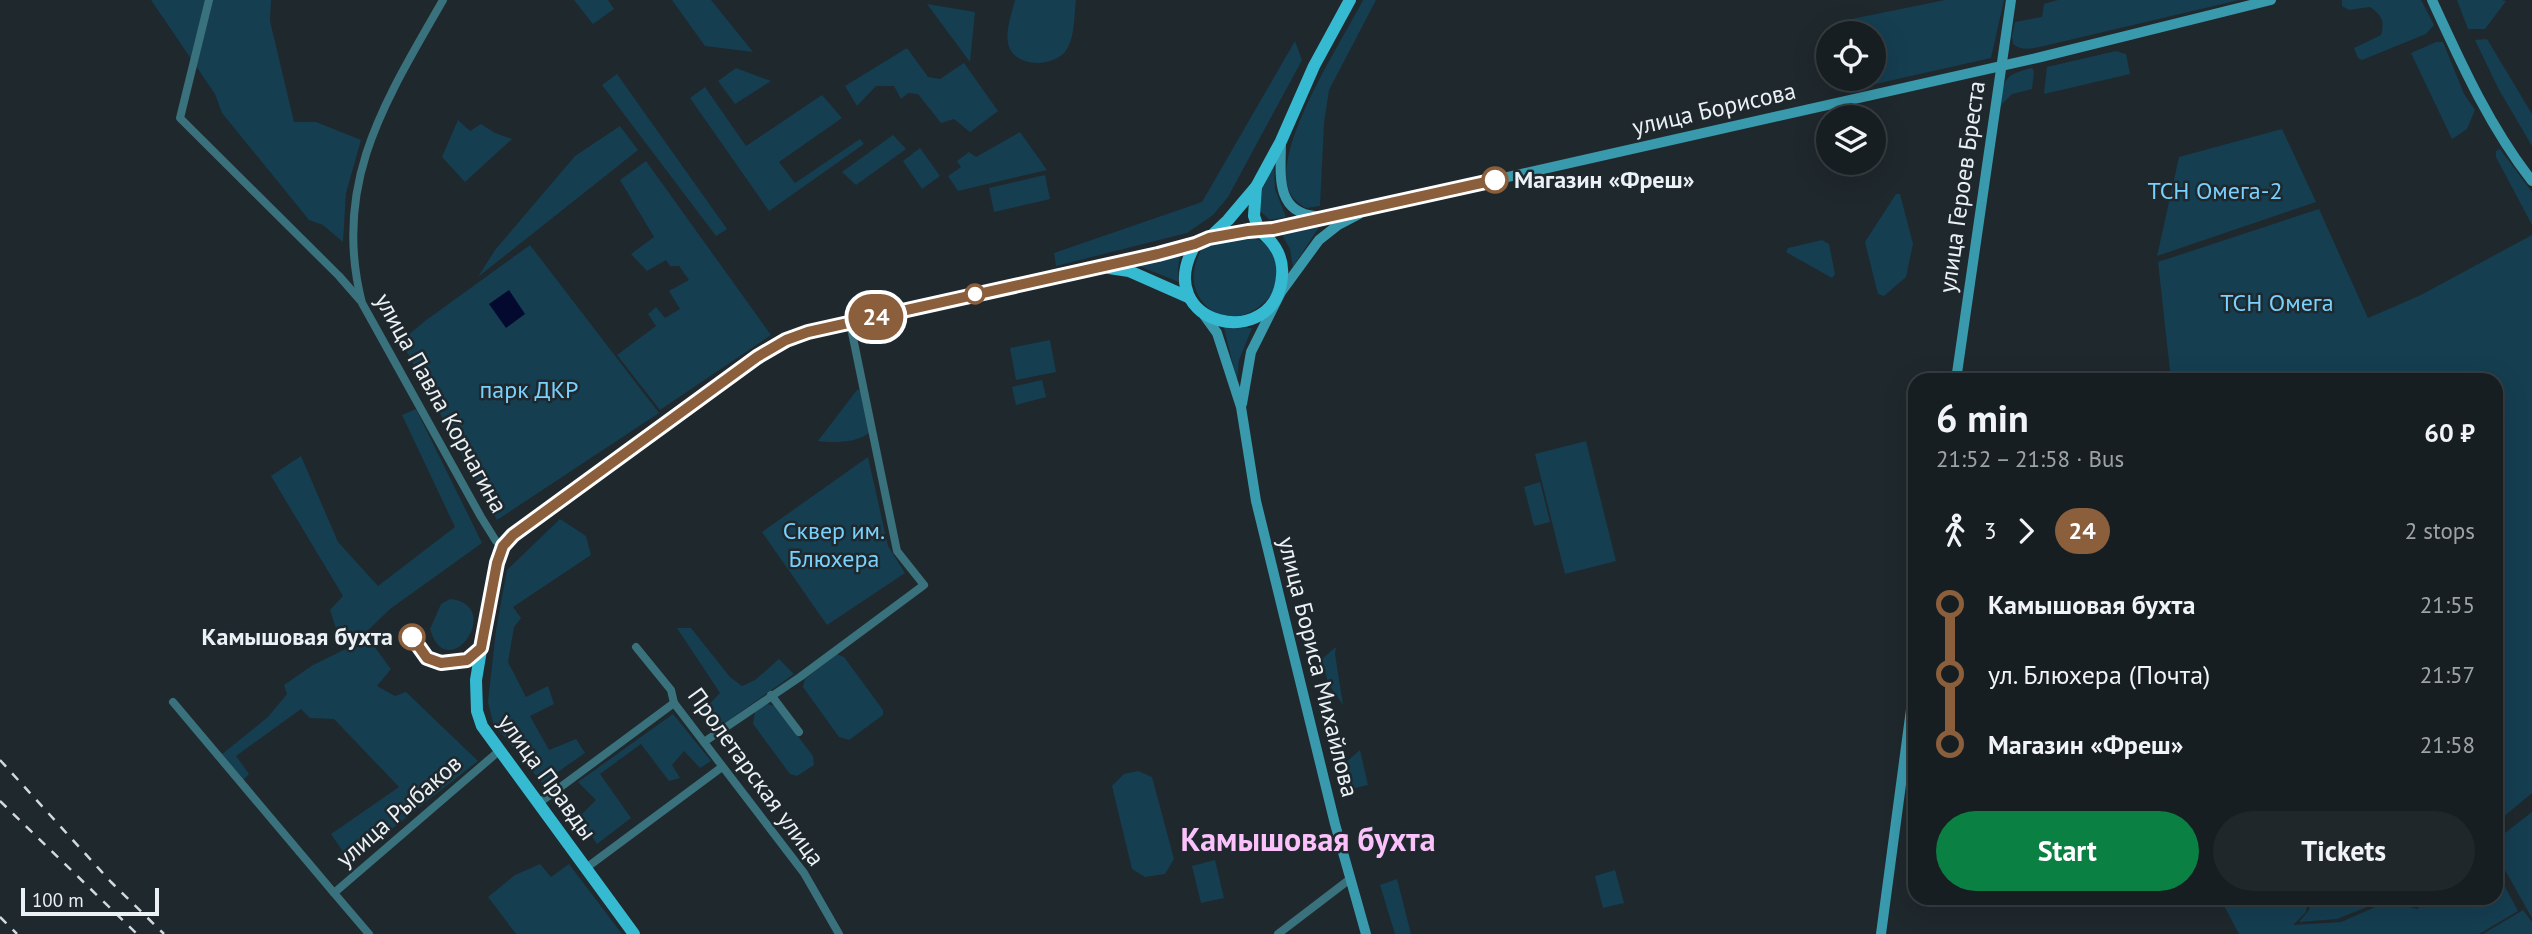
<!DOCTYPE html>
<meta charset="utf-8">
<style>
:root{--surface:#171e22;--page:#20272a;--text:#f1f3f6;--muted:#9ea2a5;--line:#363c40;--accent:#0b8043}
body{margin:0;font-family:"PT Sans",sans-serif;background:var(--page);color:var(--text);height:100vh;display:flex;flex-direction:column;font-size:26px;white-space:nowrap}
*{box-sizing:border-box;margin:0}
p{font-size:23px;color:var(--muted)}
.icon{flex:none;width:38px;height:38px;fill:none;stroke:currentColor;stroke-width:2;stroke-linecap:round;stroke-linejoin:round}
.map{position:relative;flex:1;overflow:hidden}
.panel{position:absolute;left:1908px;top:373px;width:595px;height:532px;display:flex;flex-direction:column;background:var(--surface);border-radius:21px;box-shadow:0 7px 28px #0002,0 0 0 2px var(--line)}
.panel>*{flex:none}
.badge{padding:0 14px;border-radius:23px;font-size:24px;line-height:46px}
.fabs{position:absolute;left:1816px;top:21px;display:grid;gap:14px}
.fabs a{display:grid;place-items:center;width:70px;height:70px;border-radius:50%;background:var(--surface);box-shadow:0 7px 28px #0002,0 0 0 2px var(--line);font-size:35px}
.scale{position:absolute;left:21px;bottom:18px;width:138px;box-sizing:border-box;padding-left:7px;border:4px solid #ebf1f5;border-top:0;font-size:19px;line-height:24px;white-space:nowrap;color:#ebf1f5;-webkit-text-stroke:5px #1f282d;paint-order:stroke}
.map>.badge{position:absolute;translate:-50% -50%;box-shadow:0 0 0 4px #fff}
.legs{display:flex;align-items:center;gap:10px;height:77px;padding:0 28px;font-size:23px}
.legs p{margin-inline-start:auto}
.head{display:flex;align-items:center;justify-content:space-between;height:119px;padding:0 28px}
h1{font-size:38px;font-weight:800;line-height:52px}
.action{display:flex;gap:14px;margin-top:auto;padding:14px 28px}
.action a{flex:1;height:80px;border-radius:42px;background:var(--accent);color:#fff;font-size:28px;font-weight:800;line-height:80px;text-align:center}
.action a+a{background:var(--page);color:var(--text)}
ul{padding:0 28px;list-style:none}
li{display:flex;align-items:center;gap:24px;height:70px;font-size:26px}
li i{display:grid;place-items:center;width:10px;height:100%;margin:0 9px;background:currentColor}
li i::after{content:'';width:18px;height:18px;margin:-9px;border:5px solid;border-radius:50%;background:var(--surface)}
li p{margin-inline-start:auto}
li:first-child i{background:linear-gradient(#0000 50%,currentColor 0)}
li:last-child i{background:linear-gradient(currentColor 50%,#0000 0)}
.map>svg:first-child{display:block}
.green{fill:#153e51}
.water{fill:#04092f}
.lines{fill:none;stroke-linecap:round;stroke-linejoin:round}
.street{stroke:#39717c;stroke-width:8}
.secondary{stroke:#3a9aad;stroke-width:10}
.primary{stroke:#35bad2;stroke-width:12}
.rail{stroke:#d2d8dd;stroke-width:2.5;stroke-dasharray:9 9;stroke-linecap:butt}
.line-1-casing{stroke:#fff;stroke-width:16}
.line-1{stroke:#8b5e3c;stroke-width:10}
.stop-1-dot{fill:#fff;stroke:#8b5e3c;stroke-width:3.5}
.labels{text-anchor:middle;stroke-width:5;stroke-linejoin:round;paint-order:stroke}
.street-label{font-size:24px;fill:#ebf1f5;stroke:#1f282d}
.stop-label{font-size:24px;font-weight:bold;fill:#ebf1f5;stroke:#1f282d;text-anchor:start}
.park-label{font-size:24px;fill:#79d1fd;stroke:#1f282d}
.district-label{font-size:32px;font-weight:bold;fill:#fbc1fb;stroke:#1f282d}
</style>
<div class="map">
<svg width="2532" height="934" viewBox="0 0 2532 934">
<rect width="100%" height="100%" fill="#1f282d"/>
<g class="green">
<polygon points="151,0 271,0 270,21 294,122 316,122 361,140 346,193 343,242 323,225 309,220 222,113 215,94"/>
<polygon points="574,0 608,0 614,9 593,24"/>
<polygon points="672,0 711,0 753,52 705,46"/>
<path d="M1015,0H1076C1074,15 1075,36 1067,49C1057,66 1020,69 1010,49C1003,36 1012,13 1015,0Z"/>
<path d="M1363,0H1376L1329,90L1324,123L1320,206L1306,208C1296,202 1289,196 1287,184C1279,137 1341,43 1363,0Z"/>
<polygon points="1945,0 2004,0 1991,58 1853,89 1851,79 1874,79 1874,33 1840,33 1837,22"/>
<path d="M2058,0H2239L2044,46C2032,48 2023,52 2013,44L2012,36L2015,22L2042,17L2044,4Z"/>
<path d="M2342,0H2421L2434,25L2426,34L2362,60L2358,58L2354,48L2381,35C2385,22 2382,15 2370,7L2349,10L2342,6Z"/>
<polygon points="2457,0 2502,0 2506,1 2485,29 2468,29"/>
<polygon points="927,4 975,12 970,62"/>
<polygon points="2487,39 2532,114 2532,146 2498,88 2475,40"/>
<polygon points="1295,41 1302,60 1228,197 1213,215 1187,233 1056,266 1054,253 1202,202"/>
<polygon points="2436,42 2443,42 2464,94 2475,110 2467,129 2452,139 2411,53"/>
<polygon points="907,48 928,77 940,79 964,63 998,111 970,132 954,119 941,123 918,94 908,93 901,99 894,86 876,86 857,106 845,86"/>
<polygon points="2116,51 2126,54 2130,74 2044,94 2047,67"/>
<polygon points="736,68 771,81 735,104 718,81"/>
<path d="M2032,68L2034,71L2032,89L2012,94L2000,106C2001,79 2007,74 2032,68Z"/>
<polygon points="617,74 727,229 716,236 602,85"/>
<polygon points="705,87 746,146 822,95 842,118 779,162 795,183 860,139 864,144 769,211 690,98"/>
<polygon points="458,120 470,131 481,124 495,133 512,139 465,182 442,157"/>
<polygon points="620,126 638,150 478,277 495,250 575,156"/>
<polygon points="2282,129 2316,202 2157,256 2179,157"/>
<polygon points="1020,132 1047,170 958,191 948,176 961,167 957,161 969,152 976,157"/>
<polygon points="893,135 906,149 856,185 842,172"/>
<polygon points="920,148 940,176 922,189 903,161"/>
<polygon points="2500,149 2532,192 2532,225 2496,157 2496,151"/>
<polygon points="646,161 771,335 660,410 617,355 656,326 648,314 656,307 665,318 680,309 669,291 689,280 679,266 670,266 666,260 647,271 631,254 654,237 620,180"/>
<polygon points="1274,165 1275,189 1286,217 1270,220 1260,211 1262,190"/>
<polygon points="1045,175 1050,199 994,212 989,188"/>
<polygon points="1896,194 1900,194 1913,244 1906,277 1884,296 1878,294 1865,242"/>
<polygon points="2319,209 2368,318 2421,295 2532,235 2532,793 2496,823 2496,380 2171,380 2158,262"/>
<polygon points="1321,224 1293,267 1290,249 1281,233"/>
<path d="M1249,236C1256,239 1267,243 1272,250C1301,289 1233,345 1201,300C1188,281 1194,263 1204,244Z"/>
<polygon points="1822,240 1829,244 1835,274 1832,278 1786,252 1788,248"/>
<polygon points="530,245 659,413 497,520 401,341 425,321"/>
<polygon points="1180,255 1178,269 1179,282 1136,265"/>
<polygon points="1224,328 1252,328 1239,360 1237,381"/>
<polygon points="1050,340 1056,372 1016,380 1010,348"/>
<polygon points="1042,380 1046,397 1016,405 1012,387"/>
<path d="M857,390H860L870,432C858,443 833,443 818,441Z"/>
<polygon points="416,409 482,543 390,609 357,641 342,647 330,610 343,596 271,476 301,456 338,542 378,586 455,527 402,415"/>
<polygon points="1586,441 1616,561 1565,574 1535,454"/>
<polygon points="868,457 888,546 905,573 827,625 762,532"/>
<polygon points="1540,482 1550,522 1534,526 1524,487"/>
<polygon points="560,519 586,536 591,555 513,607 521,618 514,627 508,662 526,697 548,686 554,704 530,716 549,750 576,739 585,753 542,783 493,723 488,702 496,630 507,570"/>
<path d="M450,599C506,605 447,688 430,629L441,604Z"/>
<polygon points="677,628 691,628 730,677 742,686 755,680 779,659 794,674 715,730 703,711 720,693"/>
<polygon points="368,638 391,669 377,686 395,696 406,692 478,761 350,862 331,834 399,787 334,719 310,718 301,709 236,756 249,774 243,780 221,755 268,717 287,694 284,685 313,665"/>
<polygon points="1336,647 1335,654 1343,705 1328,683 1322,659"/>
<polygon points="837,654 844,657 883,710 883,715 849,740 839,737 803,687 805,679"/>
<polygon points="767,704 775,706 813,756 814,765 797,776 790,774 753,724 755,712"/>
<polygon points="673,714 711,761 700,768 684,751 672,765 680,778 669,781 641,744 600,774 631,818 597,844 579,817 596,800 578,782"/>
<polygon points="1360,750 1368,785 1351,789 1345,763"/>
<polygon points="1138,771 1152,777 1174,859 1165,874 1145,877 1132,869 1112,786 1124,774"/>
<polygon points="2532,812 2532,918 2496,854 2496,840"/>
<polygon points="1215,860 1224,898 1201,903 1192,866"/>
<polygon points="540,864 551,877 569,864 622,934 516,934 488,897 515,875"/>
<polygon points="1615,870 1624,903 1603,908 1595,876"/>
<polygon points="2496,870 2518,911 2479,934 2239,934 2220,898 2308,898 2306,912 2293,925 2341,922 2389,901 2417,909 2430,898 2446,898 2457,906 2468,898 2496,898"/>
<polygon points="1397,879 1411,934 1395,934 1380,885"/>
<polygon points="2311,898 2426,898 2416,905 2394,898 2387,899 2337,919 2299,922 2309,910"/>
<polygon points="2523,910 2532,922 2532,934 2483,934"/>
</g>
<polygon class="water" points="509,290 525,314 506,328 489,304"/>
<g class="lines">
<g class="street">
<polyline points="209,0 180,118 339,276 360,300"/>
<path d="M443,0C386,100 331,183 362,303L481,517L496,541L503,546"/>
<polyline points="636,647 671,690 674,703 804,873 839,934"/>
<polyline points="771,695 799,732"/>
<polyline points="173,702 334,893"/>
<polyline points="704,742 800,677 924,585 897,551 850,323"/>
<polyline points="539,803 674,703"/>
<polyline points="586,868 722,767"/>
<polyline points="369,934 334,893 499,751"/>
<polyline points="1278,934 1350,879"/>
</g>
<g class="secondary">
<path d="M2432,0C2461,63 2489,126 2532,181"/>
<path d="M1281,141C1281,172 1274,212 1315,216"/>
<polyline points="1259,230 1370,208 2041,57 2271,0"/>
<polyline points="1204,315 1217,333 1241,407 1256,501 1335,824 1366,934"/>
<polyline points="1956,380 2011,0"/>
<polyline points="1242,404 1251,352 1281,292 1319,240 1338,225 1359,214"/>
<polyline points="1881,934 1914,687"/>
</g>
<g class="primary">
<polyline points="1256,187 1254,216 1259,230"/>
<path d="M1195,245C1149,326 1276,354 1282,276C1284,256 1274,242 1259,230L1210,238"/>
<polyline points="1109,268 1129,271 1188,297"/>
<polyline points="634,934 482,726 477,711 476,680 493,578 503,546 513,535 558,501 757,357 786,340 809,332 1158,254 1195,245 1209,238 1228,220 1256,187 1281,141 1314,66 1350,0"/>
</g>
<g class="rail">
<polyline points="0,760 111,882 164,934"/>
<polyline points="0,801 137,934"/>
<polyline points="0,917 17,934"/>
</g>
</g>
<g class="lines">
<defs>
<polyline id="line-1" points="412,637 427,658 441,663 467,660 481,648 497,563 503,546 513,535 757,357 786,340 808,332 1158,254 1195,244 1209,238 1248,231 1273,229 1495,180"/>
</defs>
<use href="#line-1" class="line-1-casing"/>
<use href="#line-1" class="line-1"/>
</g>
<g class="stop-1-dot">
<circle cx="1495" cy="180" r="12"/>
<circle cx="975" cy="294" r="9"/>
<circle cx="412" cy="637" r="12"/>
</g>
<g class="labels">
<g class="street-label">
<text transform="translate(1714 109) rotate(-13)" y="8">улица Борисова</text>
<text transform="translate(1962 187) rotate(-82)" y="8">улица Героев Бреста</text>
<text transform="translate(441 403) rotate(61)" y="8">улица Павла Корчагина</text>
<text transform="translate(1318 667) rotate(76)" y="8">улица Бориса Михайлова</text>
<text transform="translate(547 777) rotate(54)" y="8">улица Правды</text>
<text transform="translate(756 777) rotate(54)" y="8">Пролетарская улица</text>
<text transform="translate(399 811) rotate(-41)" y="8">улица Рыбаков</text>
</g>
<g class="stop-label">
<text x="1514" y="188">Магазин «Фреш»</text>
<text x="393" y="645" text-anchor="end">Камышовая бухта</text>
</g>
<g class="park-label">
<text x="2215" y="199">ТСН Омега-2</text>
<text x="2277" y="311">ТСН Омега</text>
<text x="529" y="398">парк ДКР</text>
<text x="834" y="539">Сквер им.<tspan x="834" dy="28">Блюхера</tspan></text>
</g>
<g class="district-label">
<text x="1308" y="851">Камышовая бухта</text>
</g>
</g>
</svg>
<div class="fabs">
<a><svg class="icon" aria-label="locate" viewBox="0 0 24 24"><circle cx="12" cy="12" r="6"/><path d="M12 2v4M12 18v4M2 12h4M18 12h4"/></svg></a>
<a><svg class="icon" aria-label="layers" viewBox="0 0 24 24"><path d="M12 4l9 5-9 5-9-5zM3 14l9 5 9-5"/></svg></a>
</div>
<div class="scale">100 m</div>
<b class="badge" style="left:876px;top:317px;background:#8b5e3c;color:#fff">24</b>
<section class="panel">
<div class="head"><div><h1>6 min</h1><p>21:52 – 21:58 · Bus</p></div><b>60 ₽</b></div>
<div class="legs"><svg class="icon" aria-label="walk" viewBox="0 0 24 24"><circle cx="13" cy="4" r="2"/><path d="M13 8l-2 6 4 7M11 14l-3 7M7 12l3-4h3l4 4"/></svg>3<svg class="icon" aria-label="forward" viewBox="0 0 24 24"><path d="M9 5l7 7-7 7"/></svg><b class="badge" style="background:#8b5e3c;color:#fff">24</b><p>2 stops</p></div>
<ul>
<li><i style="color:#8b5e3c"></i><b>Камышовая бухта</b><p>21:55</p></li>
<li><i style="color:#8b5e3c"></i><span>ул. Блюхера (Почта)</span><p>21:57</p></li>
<li><i style="color:#8b5e3c"></i><b>Магазин «Фреш»</b><p>21:58</p></li>
</ul>
<div class="action"><a>Start</a><a>Tickets</a></div>
</section>
</div>
